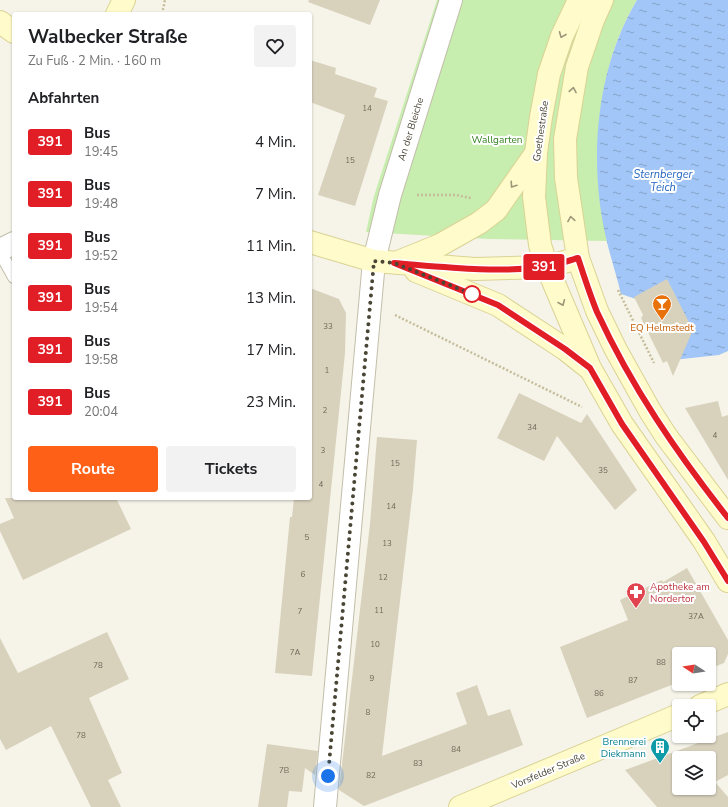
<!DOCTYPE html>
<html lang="de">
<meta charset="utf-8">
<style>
:root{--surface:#fff;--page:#f2f2f2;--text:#202124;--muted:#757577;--accent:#ff6017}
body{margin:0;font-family:"Nunito Sans",sans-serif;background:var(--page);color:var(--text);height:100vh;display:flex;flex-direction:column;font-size:15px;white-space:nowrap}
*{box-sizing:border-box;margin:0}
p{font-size:13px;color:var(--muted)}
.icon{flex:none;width:22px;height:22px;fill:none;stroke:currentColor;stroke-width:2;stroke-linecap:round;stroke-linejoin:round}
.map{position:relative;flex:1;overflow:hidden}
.side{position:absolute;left:12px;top:12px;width:300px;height:488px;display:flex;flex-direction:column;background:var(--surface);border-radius:4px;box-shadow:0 1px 3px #0004}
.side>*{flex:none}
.badge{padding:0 8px;border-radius:3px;font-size:14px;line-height:26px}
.needle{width:26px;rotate:282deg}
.controls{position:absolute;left:672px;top:647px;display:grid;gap:8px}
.controls a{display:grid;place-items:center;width:44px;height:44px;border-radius:4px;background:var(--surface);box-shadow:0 1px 3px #0004;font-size:20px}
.you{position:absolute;width:20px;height:20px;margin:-10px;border:3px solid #fff;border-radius:50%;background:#1a73e8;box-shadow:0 0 0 6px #1a73e833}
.map>.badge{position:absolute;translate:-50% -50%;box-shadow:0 0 0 2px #fff}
h2{padding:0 16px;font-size:15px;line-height:36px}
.round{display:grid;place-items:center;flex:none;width:42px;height:42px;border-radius:4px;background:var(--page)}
.summary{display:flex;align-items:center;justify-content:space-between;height:68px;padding:0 16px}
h1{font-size:19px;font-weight:700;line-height:30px}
.primary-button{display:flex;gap:8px;margin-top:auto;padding:8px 16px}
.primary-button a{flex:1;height:46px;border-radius:4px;background:var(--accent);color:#fff;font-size:16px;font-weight:700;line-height:46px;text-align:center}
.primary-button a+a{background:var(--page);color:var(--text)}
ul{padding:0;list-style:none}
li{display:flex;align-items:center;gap:12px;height:52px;padding:0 16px}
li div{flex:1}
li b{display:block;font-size:15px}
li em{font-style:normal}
li .badge{min-width:44px;font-weight:700;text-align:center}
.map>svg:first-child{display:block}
.park{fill:#c7edaf}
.water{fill:url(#water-ripples)}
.building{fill:#d8d2bd;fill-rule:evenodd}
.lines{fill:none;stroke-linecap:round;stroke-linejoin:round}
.lane-casing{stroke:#c2beaa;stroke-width:14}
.street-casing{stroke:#c2beaa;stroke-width:24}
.secondary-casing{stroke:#dad395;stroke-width:24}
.path{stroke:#c5bd9a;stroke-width:2.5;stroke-dasharray:2 2;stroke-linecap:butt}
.lane{stroke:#fff;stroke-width:12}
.street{stroke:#fff;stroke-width:22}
.secondary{stroke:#fffbca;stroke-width:22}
.oneway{stroke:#9b9779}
.line-casing{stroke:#fff;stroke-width:9}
.line{stroke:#e11e26;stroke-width:6}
.walk{stroke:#4a4636;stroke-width:4;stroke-dasharray:0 7.2}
.stop-dot{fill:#fff;stroke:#e11e26;stroke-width:2}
.labels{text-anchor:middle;stroke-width:4;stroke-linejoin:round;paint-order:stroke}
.number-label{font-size:8px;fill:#6e6958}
.street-label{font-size:10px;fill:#4a4636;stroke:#fff}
.park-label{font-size:10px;fill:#388223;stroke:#fff}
.food-label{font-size:10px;fill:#c56008;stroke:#fff}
.health-label{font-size:10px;fill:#be3a42;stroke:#fff;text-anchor:start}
.culture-label{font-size:10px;fill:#0d838f;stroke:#fff;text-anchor:end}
.water-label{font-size:11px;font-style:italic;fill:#2566c1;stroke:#fff}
</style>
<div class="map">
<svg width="728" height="807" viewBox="0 0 728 807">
<defs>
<pattern id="water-ripples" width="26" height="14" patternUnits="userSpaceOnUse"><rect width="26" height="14" fill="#a1c6f7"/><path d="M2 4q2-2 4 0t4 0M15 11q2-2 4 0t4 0" fill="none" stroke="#85a3c9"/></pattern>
</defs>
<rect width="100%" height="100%" fill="#f6f4e9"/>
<path class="park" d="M437,0H637C593,73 593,160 607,241L489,239L366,232L374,196Z"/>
<path class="water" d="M637,0H728V351L719,355L673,360L639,300L621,294C617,277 611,259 607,242C588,164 595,70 637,0Z"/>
<g class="building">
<polygon points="309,0 380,0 370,25 308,2"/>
<polygon points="310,60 336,68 335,74 377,88 374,97 388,101 355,206 318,195 345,115 310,102"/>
<polygon points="667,279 693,330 673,376 667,361 663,363 641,318 643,315 634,297"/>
<polygon points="310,288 339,299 346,313 345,353 312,676 275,673 290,517 292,517 294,498 310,498"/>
<polygon points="519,393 581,423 587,414 637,490 615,510 557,436 544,461 497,438"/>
<polygon points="718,401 722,417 728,415 728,480 685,408"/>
<polygon points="377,437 417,440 413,489 382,756 467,724 456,693 477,685 488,716 510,709 523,745 364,806 339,790 370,524"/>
<polygon points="5,498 116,498 131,529 23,580 0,531 0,524 14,518"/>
<polygon points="687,568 728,640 728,654 724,663 709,669 709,654 679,654 679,682 587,718 560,647 628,620 620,600 662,580 663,582"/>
<polygon points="107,632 129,679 89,698 122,773 108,780 121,807 91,807 51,726 6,750 0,739 0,638 18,673"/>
<path d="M728,732V775L715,782L728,797V807H657L625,770ZM679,758H709V788H679Z"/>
<polygon points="267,744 318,751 315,775 305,768 302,792 289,791 287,807 258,807"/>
</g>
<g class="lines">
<defs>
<polyline id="lane" points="0,252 14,277"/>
<g id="street">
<polyline points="0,250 14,243"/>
<polyline points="325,807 374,261 390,195 451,0"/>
</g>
<g id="secondary">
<polyline points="579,0 562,36 549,74 541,117 536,153 534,197 540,245 547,267 590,368 622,424 704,541 728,581"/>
<polyline points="602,0 593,20 577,67 565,139 566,178 578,258 597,311 616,350 650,411 666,436 728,518"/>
<polyline points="117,14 124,0"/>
<polyline points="0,22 14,32"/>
<polyline points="310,242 374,261 475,269 547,267 578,258"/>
<polyline points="398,262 440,245 479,223 496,210 536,153"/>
<polyline points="416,271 498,305 565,349 589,368"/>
<polyline points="700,706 728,694"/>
<polyline points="460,807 679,715"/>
</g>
</defs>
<use href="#lane" class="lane-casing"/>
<use href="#street" class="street-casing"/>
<use href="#secondary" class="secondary-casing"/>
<g class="path">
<polyline points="162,14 165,0"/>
<polyline points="417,195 456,195 471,198"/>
<polyline points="618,290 654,363"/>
<polyline points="395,315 582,407"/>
</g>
<use href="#lane" class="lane"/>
<use href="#street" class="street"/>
<use href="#secondary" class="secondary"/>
</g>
<defs><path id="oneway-chevron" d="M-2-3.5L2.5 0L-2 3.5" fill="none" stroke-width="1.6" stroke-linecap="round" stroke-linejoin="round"/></defs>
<g class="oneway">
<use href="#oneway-chevron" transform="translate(562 35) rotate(112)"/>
<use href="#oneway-chevron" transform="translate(573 90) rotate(-80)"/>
<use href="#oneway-chevron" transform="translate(513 185) rotate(124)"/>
<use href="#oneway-chevron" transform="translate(571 219) rotate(-99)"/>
<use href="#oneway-chevron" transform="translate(562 303) rotate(67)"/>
</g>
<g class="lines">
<defs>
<path id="line" d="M728,518C677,453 632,388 597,312C590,295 584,276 578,258C567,261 556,266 545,267C495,273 444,267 394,263L498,305L565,349L590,368L622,424L704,542L728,581"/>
</defs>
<use href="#line" class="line-casing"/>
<use href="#line" class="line"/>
<polyline class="walk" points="328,776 374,261 394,263 472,294"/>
</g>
<defs>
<symbol id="bar-pin" viewBox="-11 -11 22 30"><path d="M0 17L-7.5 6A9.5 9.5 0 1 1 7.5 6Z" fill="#e8710a" stroke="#fff"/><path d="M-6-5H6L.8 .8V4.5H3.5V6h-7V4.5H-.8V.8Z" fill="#fff"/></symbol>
<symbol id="pharmacy-pin" viewBox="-11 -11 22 30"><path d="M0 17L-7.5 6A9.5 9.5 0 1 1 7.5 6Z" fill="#e0444e" stroke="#fff"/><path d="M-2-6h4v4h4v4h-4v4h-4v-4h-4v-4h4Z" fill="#fff"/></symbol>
<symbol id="building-pin" viewBox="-11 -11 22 30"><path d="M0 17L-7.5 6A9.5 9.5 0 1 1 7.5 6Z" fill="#0f9aa8" stroke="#fff"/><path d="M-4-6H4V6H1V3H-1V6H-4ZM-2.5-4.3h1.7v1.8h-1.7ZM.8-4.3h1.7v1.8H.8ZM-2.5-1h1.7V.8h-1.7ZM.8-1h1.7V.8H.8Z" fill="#fff"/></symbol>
</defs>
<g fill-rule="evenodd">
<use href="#bar-pin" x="651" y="293" width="22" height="30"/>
<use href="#pharmacy-pin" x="625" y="581" width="22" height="30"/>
<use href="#building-pin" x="649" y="736" width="22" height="30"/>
</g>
<circle class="stop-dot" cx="472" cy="294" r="8"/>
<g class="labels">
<g class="number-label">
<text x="367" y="111">14</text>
<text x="350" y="163">15</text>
<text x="328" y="329">33</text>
<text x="327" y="373">1</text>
<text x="325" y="413">2</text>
<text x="532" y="430">34</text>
<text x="715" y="438">4</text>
<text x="323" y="453">3</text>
<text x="395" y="466">15</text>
<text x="603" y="473">35</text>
<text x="321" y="487">4</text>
<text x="391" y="509">14</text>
<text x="307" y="540">5</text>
<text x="387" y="546">13</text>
<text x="303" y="577">6</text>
<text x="383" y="580">12</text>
<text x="379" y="613">11</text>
<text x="300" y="614">7</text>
<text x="696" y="619">37A</text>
<text x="375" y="647">10</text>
<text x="295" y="655">7A</text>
<text x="661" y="665">88</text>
<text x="98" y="668">78</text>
<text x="372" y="681">9</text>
<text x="633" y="683">87</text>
<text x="599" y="696">86</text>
<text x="368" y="715">8</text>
<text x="81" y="738">78</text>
<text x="456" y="752">84</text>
<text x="418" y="766">83</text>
<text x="284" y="773">7B</text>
<text x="371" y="778">82</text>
</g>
<g class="street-label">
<text transform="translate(410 129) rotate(-73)" y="4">An der Bleiche</text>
<text transform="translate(540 131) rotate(-82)" y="4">Goethestraße</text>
<text transform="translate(548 770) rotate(-23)" y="4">Vorsfelder Straße</text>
</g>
<g class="park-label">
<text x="497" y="143">Wallgarten</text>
</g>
<g class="food-label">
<text x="662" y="331">EQ Helmstedt</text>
</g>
<g class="health-label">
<text x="650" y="590">Apotheke am<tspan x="650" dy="12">Nordertor</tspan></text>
</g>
<g class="culture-label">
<text x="646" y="745">Brennerei<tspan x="646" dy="12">Diekmann</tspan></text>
</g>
<g class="water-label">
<text x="663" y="178">Sternberger<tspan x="663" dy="13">Teich</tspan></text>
</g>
</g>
</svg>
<div class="controls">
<a><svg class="needle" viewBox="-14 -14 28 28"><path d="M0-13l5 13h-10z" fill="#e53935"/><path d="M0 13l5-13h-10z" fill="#757577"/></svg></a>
<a><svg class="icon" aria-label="locate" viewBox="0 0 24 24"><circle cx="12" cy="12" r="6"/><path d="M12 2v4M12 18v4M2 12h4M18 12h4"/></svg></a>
<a><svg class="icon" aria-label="layers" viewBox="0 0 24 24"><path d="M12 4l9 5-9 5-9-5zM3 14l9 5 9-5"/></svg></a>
</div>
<div class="you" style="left:328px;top:776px"></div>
<b class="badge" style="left:544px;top:267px;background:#e11e26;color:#fff">391</b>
<section class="side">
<div class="summary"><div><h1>Walbecker Straße</h1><p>Zu Fuß · 2 Min. · 160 m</p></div><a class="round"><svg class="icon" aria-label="heart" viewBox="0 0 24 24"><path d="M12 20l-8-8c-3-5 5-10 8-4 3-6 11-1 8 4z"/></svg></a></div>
<h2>Abfahrten</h2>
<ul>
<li><span class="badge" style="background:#e11e26;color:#fff">391</span><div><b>Bus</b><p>19:45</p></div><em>4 Min.</em></li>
<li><span class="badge" style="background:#e11e26;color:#fff">391</span><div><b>Bus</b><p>19:48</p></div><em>7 Min.</em></li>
<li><span class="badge" style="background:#e11e26;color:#fff">391</span><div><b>Bus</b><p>19:52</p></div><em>11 Min.</em></li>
<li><span class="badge" style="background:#e11e26;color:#fff">391</span><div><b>Bus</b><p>19:54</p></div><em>13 Min.</em></li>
<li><span class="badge" style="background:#e11e26;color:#fff">391</span><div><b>Bus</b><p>19:58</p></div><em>17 Min.</em></li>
<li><span class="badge" style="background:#e11e26;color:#fff">391</span><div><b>Bus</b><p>20:04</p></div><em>23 Min.</em></li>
</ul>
<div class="primary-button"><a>Route</a><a>Tickets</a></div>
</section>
</div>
